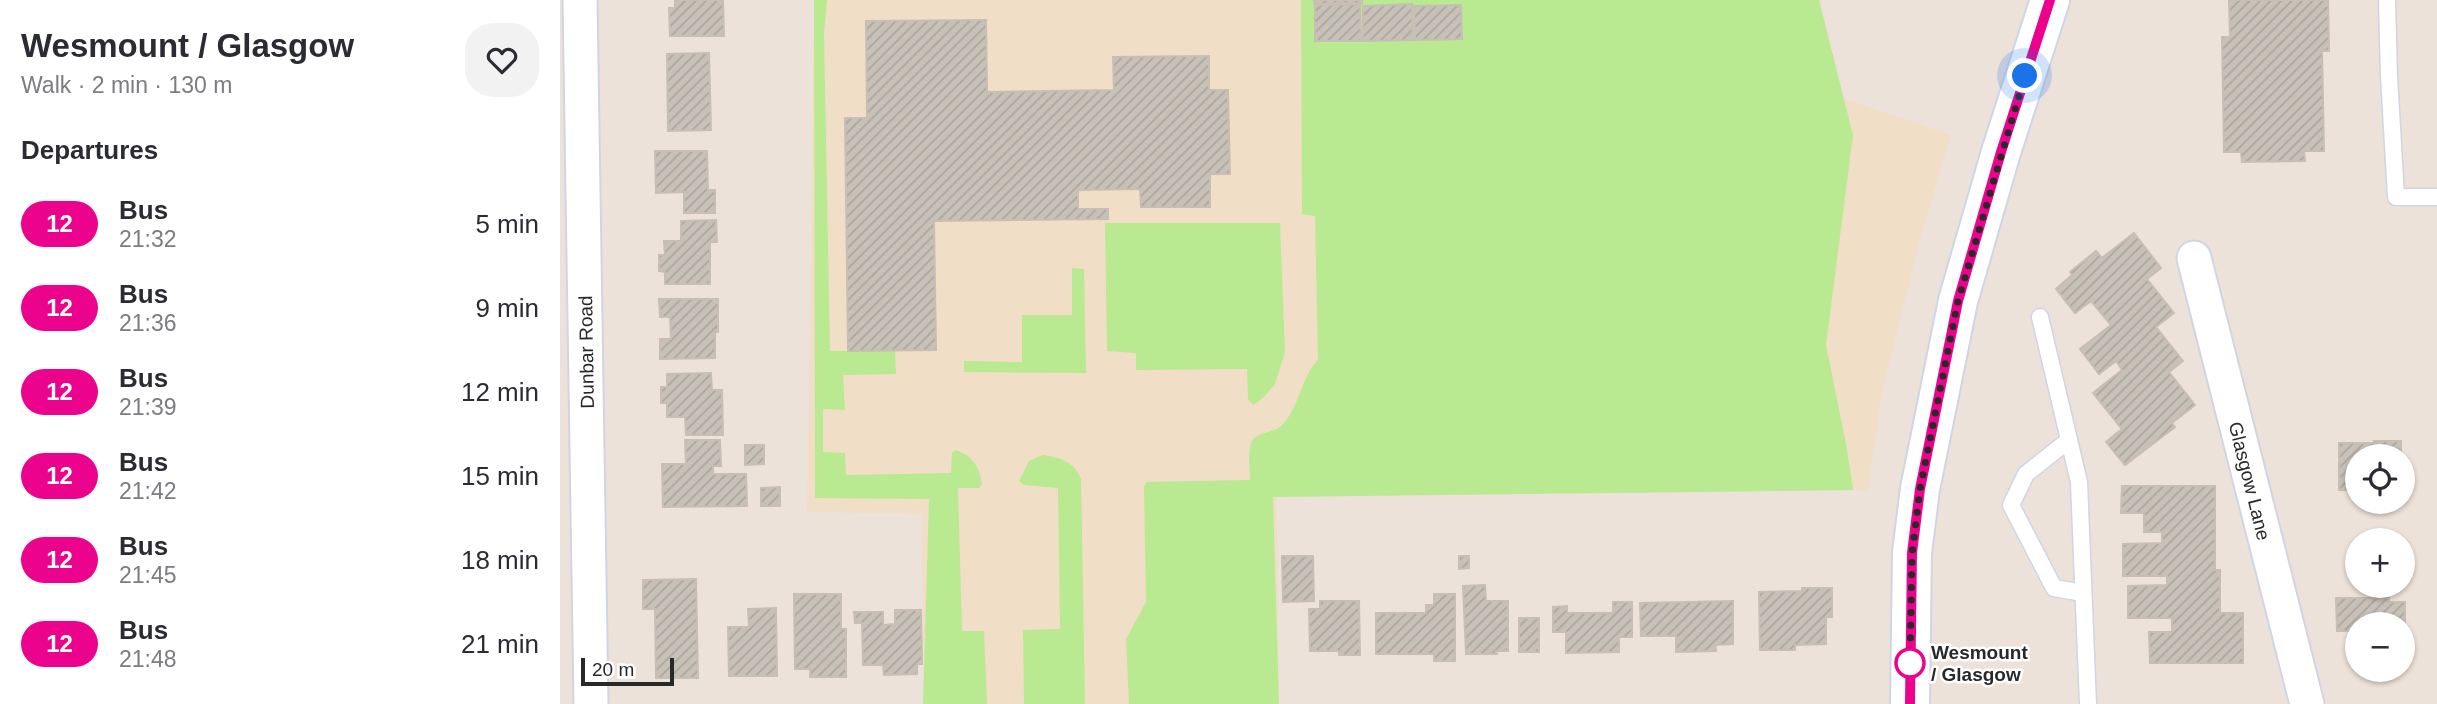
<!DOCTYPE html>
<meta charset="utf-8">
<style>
:root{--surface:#fff;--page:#f2f2f3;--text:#2b2b33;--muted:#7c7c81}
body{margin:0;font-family:Arial,sans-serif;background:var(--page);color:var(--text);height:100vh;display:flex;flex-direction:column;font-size:26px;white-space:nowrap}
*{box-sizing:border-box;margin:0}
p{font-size:23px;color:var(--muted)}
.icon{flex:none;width:38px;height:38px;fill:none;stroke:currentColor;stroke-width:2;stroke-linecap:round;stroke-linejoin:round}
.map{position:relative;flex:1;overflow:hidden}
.panel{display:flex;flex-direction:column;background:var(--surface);width:560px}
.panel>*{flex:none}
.badge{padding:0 14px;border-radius:23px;font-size:24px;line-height:46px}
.controls{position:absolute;left:1785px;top:444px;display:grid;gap:14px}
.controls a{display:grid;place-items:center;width:70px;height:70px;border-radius:50%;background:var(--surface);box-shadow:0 2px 5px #0004;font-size:35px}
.scale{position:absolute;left:21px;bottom:18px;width:93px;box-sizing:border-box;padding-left:7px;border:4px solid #292929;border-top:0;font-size:19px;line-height:24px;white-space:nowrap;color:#292929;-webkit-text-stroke:5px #fff;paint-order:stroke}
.you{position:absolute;width:35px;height:35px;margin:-18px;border:5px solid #fff;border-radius:50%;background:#1a73e8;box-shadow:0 0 0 10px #1a73e833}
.map>.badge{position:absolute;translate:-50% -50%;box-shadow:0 0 0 4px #fff}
h2{padding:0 21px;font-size:26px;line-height:63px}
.round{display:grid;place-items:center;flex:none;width:74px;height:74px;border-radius:28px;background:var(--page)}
.head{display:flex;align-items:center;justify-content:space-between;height:119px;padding:0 21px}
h1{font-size:33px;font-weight:700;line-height:52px}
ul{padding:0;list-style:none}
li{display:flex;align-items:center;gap:21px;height:84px;padding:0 21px}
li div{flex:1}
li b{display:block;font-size:26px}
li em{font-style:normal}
li .badge{min-width:77px;font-weight:700;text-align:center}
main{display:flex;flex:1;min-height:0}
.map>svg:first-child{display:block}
.education{fill:#f1dec7}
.grass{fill:#b9e990}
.building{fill:url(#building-hatch);stroke:#c8beb3;stroke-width:2}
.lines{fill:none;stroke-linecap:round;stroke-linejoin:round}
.service-casing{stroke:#cfd5e4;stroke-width:19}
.minor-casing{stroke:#cfd5e4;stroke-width:37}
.secondary-casing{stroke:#cfd5e4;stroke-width:42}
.service{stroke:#fff;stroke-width:16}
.minor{stroke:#fff;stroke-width:33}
.secondary{stroke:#fff;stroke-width:38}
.line-casing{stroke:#fff;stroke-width:16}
.line{stroke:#eb028d;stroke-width:10}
.walk{stroke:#292929;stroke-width:7;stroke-dasharray:0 12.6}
.stop-dot{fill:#fff;stroke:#eb028d;stroke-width:3.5}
.labels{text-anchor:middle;stroke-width:5;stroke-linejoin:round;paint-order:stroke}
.street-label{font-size:19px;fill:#292929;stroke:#fff}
.stop-label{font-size:19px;font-weight:bold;fill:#292929;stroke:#fff;text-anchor:start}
</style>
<main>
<section class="panel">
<div class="head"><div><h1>Wesmount / Glasgow</h1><p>Walk · 2 min · 130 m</p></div><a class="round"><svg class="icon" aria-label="heart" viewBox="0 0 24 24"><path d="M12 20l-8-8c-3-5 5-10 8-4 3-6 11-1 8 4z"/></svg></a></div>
<h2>Departures</h2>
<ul>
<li><span class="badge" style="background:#eb028d;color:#fff">12</span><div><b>Bus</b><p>21:32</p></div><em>5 min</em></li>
<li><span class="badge" style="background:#eb028d;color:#fff">12</span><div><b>Bus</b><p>21:36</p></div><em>9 min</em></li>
<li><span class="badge" style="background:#eb028d;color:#fff">12</span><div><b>Bus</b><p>21:39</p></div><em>12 min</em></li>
<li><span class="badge" style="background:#eb028d;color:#fff">12</span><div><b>Bus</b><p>21:42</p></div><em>15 min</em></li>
<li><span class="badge" style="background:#eb028d;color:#fff">12</span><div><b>Bus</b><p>21:45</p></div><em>18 min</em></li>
<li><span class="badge" style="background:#eb028d;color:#fff">12</span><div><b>Bus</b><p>21:48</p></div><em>21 min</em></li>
</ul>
</section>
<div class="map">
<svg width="1877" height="704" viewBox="0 0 1877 704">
<defs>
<pattern id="building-hatch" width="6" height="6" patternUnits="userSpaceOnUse" patternTransform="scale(1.75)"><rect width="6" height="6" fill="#c7c1b8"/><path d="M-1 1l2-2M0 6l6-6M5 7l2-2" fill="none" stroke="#aba69e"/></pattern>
</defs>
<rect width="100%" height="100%" fill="#ede2d9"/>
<polygon class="education" points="254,0 1260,0 1283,98 1391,135 1359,243 1322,393 1308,490 717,497 719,704 364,704 361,514 247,512"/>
<g class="grass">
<path d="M254,0H267L264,33L270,351H335L336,374L283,375L285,410L263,409V452L285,453L286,475L391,473L392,453L396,450C413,456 420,468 422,484L419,488H398L402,631H424L427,704H363L369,499L255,498Z"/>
<path d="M741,0H1259L1293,135L1266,345L1286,444L1293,490L713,497L719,704H569L566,639L586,602L584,487L586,482L690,480C690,469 687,451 692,441C697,432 713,433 721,426C740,408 740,378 758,360L755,216L742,214Z"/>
<polygon points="545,223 720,223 725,352 715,384 703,398 693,405 688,399 687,369 576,370 576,353 547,351"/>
<polygon points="512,268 524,269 526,373 404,372 404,361 462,362 462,315 512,315"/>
<path d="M483,455C499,457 515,462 521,479L525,704H464L463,630L500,629L498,488L464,485L459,481L469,461Z"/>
</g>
<g class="building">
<polygon points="115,0 163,0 164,36 110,36 109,8 115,8"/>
<polygon points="754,0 802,0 802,3 754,4"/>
<polygon points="1669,0 1768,0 1769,51 1762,51 1764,151 1744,151 1745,161 1682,162 1681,152 1664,152 1662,37 1670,37"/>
<polygon points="800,4 801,41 755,41 755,5"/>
<polygon points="852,4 853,40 803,41 803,6"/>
<polygon points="901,5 902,39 855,40 854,6"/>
<polygon points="426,20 427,92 554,90 553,57 649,56 649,90 668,90 670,174 650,174 650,207 581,207 580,189 518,190 518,209 548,209 548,219 374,221 376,350 288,351 285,118 307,118 306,21"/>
<polygon points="149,53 151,130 108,131 107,54"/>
<polygon points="95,151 147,151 148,190 155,190 155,213 124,213 124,192 96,193"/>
<polygon points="156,220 157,242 150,242 150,284 105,284 105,272 99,271 99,255 105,255 104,241 121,241 121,221"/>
<polygon points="1574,233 1601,268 1587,279 1614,313 1596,327 1623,361 1609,372 1635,405 1612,423 1615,427 1565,465 1546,442 1562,429 1533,393 1562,370 1556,361 1539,374 1520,349 1551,325 1531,301 1515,313 1496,289 1512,275 1510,272 1536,251 1542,258"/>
<polygon points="99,299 158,299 158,332 155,332 155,358 100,359 100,339 111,339 110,317 100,317"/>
<polygon points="151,373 152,390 162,390 163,435 126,435 125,417 107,417 107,403 101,403 101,387 107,387 107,374"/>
<polygon points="125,440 160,440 161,466 153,466 153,474 186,474 187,506 103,507 102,464 126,464"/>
<polygon points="1814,441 1841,441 1841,457 1797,457 1797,490 1779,490 1779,443 1815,443"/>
<polygon points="185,445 204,445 204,464 185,465"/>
<polygon points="1562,486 1655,486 1655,570 1660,570 1660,613 1683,613 1683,663 1590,663 1589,632 1612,632 1612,618 1568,618 1568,586 1607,585 1607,576 1563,576 1563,544 1602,543 1602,532 1584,532 1584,513 1561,513"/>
<polygon points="220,487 220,506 201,506 201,488"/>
<polygon points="722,556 753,556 754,601 723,602"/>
<polygon points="899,556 909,556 909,568 899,569"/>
<polygon points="136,579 138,678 96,678 95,609 83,609 83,580"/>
<polygon points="925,585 926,601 948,601 948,651 936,651 937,654 906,654 903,586"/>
<polygon points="1242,588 1272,588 1272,617 1266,617 1266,644 1235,645 1235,650 1200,650 1199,592 1242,591"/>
<polygon points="234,594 281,594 281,629 286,629 286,677 250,677 250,669 235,669"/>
<polygon points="874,594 895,594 895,661 874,661 874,654 816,654 816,613 866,613 866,605 874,605"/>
<polygon points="1776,598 1829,598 1829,602 1845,602 1845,642 1843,642 1843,625 1797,625 1797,643 1793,643 1793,631 1777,631"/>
<polygon points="760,601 799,601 800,655 779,655 779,651 750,651 749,609 760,609"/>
<polygon points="1173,601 1173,644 1155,645 1156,651 1116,652 1116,636 1081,636 1080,603"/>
<polygon points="1053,602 1072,602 1072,637 1059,637 1059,652 1006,653 1006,632 993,632 993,607 1007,606 1007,613 1053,613"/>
<polygon points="216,608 217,676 169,676 168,627 189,627 188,609"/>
<polygon points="335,610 361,610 362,664 357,664 357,674 324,675 323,665 303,665 302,623 295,623 294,612 323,612 323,625 335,624"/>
<rect x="959" y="618" width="20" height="34"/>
</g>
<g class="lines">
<defs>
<g id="service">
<polyline points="1827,0 1829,76 1836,197 1877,197"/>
<polyline points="1480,317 1519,482 1528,704"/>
<polyline points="1509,440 1466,474 1451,505 1494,588 1523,593"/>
</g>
<g id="minor">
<polyline points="20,0 31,704"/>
<polyline points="1634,258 1747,704"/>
</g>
<polyline id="secondary" points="1350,704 1352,553 1360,489 1398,301 1441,152 1490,0"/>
</defs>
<use href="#service" class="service-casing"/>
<use href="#minor" class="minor-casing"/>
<use href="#secondary" class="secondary-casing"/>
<use href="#service" class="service"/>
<use href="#minor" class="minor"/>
<use href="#secondary" class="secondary"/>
</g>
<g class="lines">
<defs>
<polyline id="line" points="1350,704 1352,553 1360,489 1398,301 1441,152 1490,0"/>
</defs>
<use href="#line" class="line-casing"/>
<use href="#line" class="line"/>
<polyline class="walk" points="1350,663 1352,553 1360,489 1398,301 1465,76"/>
</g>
<circle class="stop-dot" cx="1350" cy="663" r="14"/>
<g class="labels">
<g class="street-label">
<text transform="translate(26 352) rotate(-91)" y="7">Dunbar Road</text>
<text transform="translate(1690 481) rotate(76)" y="7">Glasgow Lane</text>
</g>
<g class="stop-label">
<text x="1371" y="659">Wesmount<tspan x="1371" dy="22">/ Glasgow</tspan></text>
</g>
</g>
</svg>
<div class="controls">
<a><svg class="icon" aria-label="locate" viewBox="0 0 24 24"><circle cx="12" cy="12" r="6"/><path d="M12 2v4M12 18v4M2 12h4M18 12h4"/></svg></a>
<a>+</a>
<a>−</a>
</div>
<div class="scale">20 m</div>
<div class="you" style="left:1465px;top:76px"></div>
</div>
</main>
